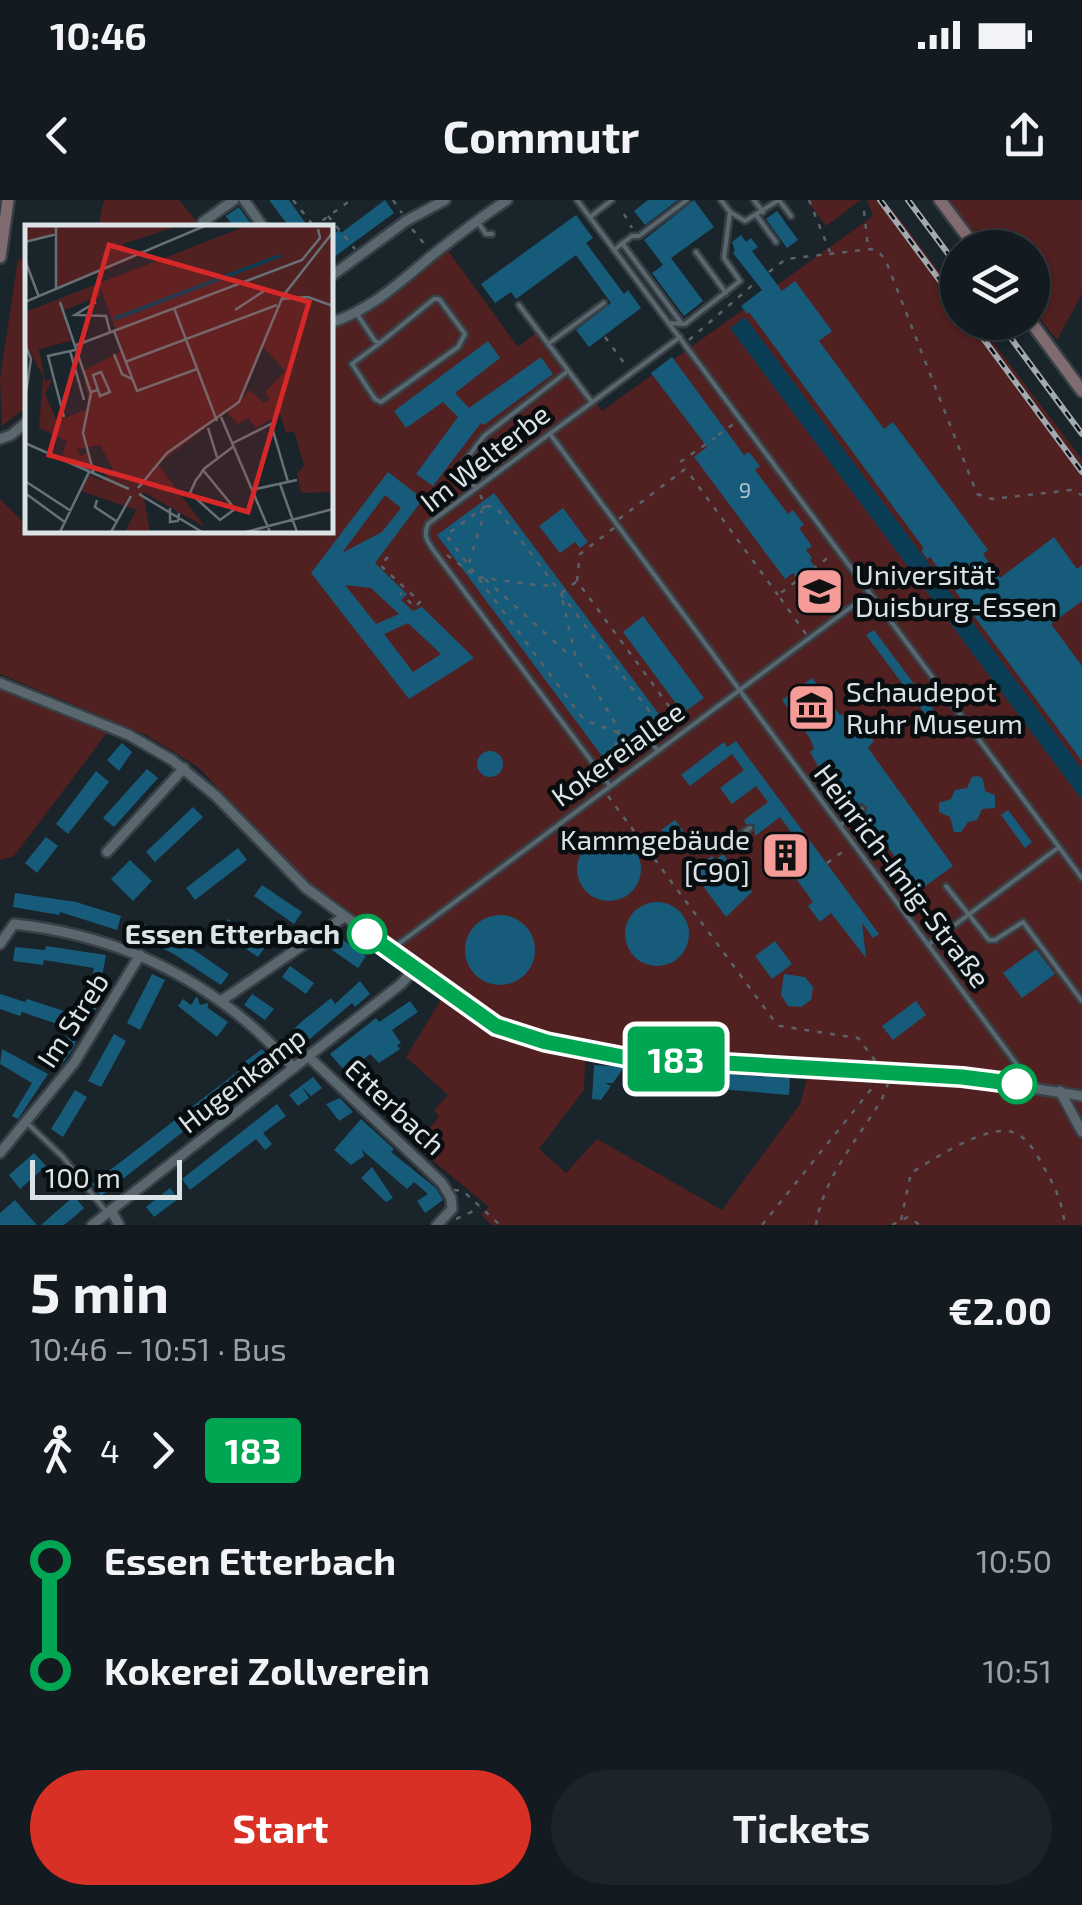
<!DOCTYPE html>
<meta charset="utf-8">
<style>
:root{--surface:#131b20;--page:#1c2429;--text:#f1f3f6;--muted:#9da1a5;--line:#32393e;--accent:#d93025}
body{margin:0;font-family:"Exo 2",sans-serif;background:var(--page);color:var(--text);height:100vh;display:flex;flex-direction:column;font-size:38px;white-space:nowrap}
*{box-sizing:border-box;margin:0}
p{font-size:32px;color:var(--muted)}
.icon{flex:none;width:55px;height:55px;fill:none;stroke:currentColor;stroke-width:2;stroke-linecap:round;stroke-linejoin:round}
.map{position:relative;height:1025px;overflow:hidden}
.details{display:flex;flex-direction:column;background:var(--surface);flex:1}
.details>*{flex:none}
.badge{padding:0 20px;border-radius:8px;font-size:35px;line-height:65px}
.controls{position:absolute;left:940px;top:30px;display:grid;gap:20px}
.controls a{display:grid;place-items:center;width:110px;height:110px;border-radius:50%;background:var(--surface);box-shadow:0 2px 8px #0004,0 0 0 2px var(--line);font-size:50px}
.scale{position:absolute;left:30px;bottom:25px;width:152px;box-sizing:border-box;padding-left:10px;border:5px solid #dce3e7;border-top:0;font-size:28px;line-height:35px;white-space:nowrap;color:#dce3e7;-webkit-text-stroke:8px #080d0f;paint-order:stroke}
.map>.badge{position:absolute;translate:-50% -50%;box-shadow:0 0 0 5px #fff}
.legs{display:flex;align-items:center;gap:15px;height:110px;padding:0 30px;font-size:32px}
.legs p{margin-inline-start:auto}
.summary{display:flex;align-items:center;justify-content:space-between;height:170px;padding:0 30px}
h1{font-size:55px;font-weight:700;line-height:75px}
.button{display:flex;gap:20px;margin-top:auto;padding:20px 30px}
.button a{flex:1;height:115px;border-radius:60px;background:var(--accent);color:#fff;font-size:40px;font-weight:700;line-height:115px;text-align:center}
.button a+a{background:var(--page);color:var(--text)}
ul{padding:0 30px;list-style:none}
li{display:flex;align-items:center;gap:35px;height:110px;font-size:38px}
li i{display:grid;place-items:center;width:15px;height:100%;margin:0 12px;background:currentColor}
li i::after{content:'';width:25px;height:25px;margin:-12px;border:8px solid;border-radius:50%;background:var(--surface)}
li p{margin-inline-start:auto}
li:first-child i{background:linear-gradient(#0000 50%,currentColor 0)}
li:last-child i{background:linear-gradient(currentColor 50%,#0000 0)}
.status{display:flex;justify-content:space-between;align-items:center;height:70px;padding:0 50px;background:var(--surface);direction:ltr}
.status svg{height:28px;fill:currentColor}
header{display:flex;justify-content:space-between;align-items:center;height:130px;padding:0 30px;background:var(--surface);font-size:45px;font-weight:700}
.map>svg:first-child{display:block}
.green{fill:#512020}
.water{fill:#093e56}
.building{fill:#175b7b;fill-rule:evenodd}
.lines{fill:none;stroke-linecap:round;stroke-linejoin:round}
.lane-casing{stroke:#384046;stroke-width:9}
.street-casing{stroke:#384046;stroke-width:14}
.secondary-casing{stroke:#384046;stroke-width:16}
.path{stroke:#5a6369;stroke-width:2.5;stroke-dasharray:5 8;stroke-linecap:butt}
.lane{stroke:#5a676e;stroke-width:4}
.street{stroke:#5a676e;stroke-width:9}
.secondary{stroke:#806c70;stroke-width:11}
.rail-casing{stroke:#a2aaaf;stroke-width:6}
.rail{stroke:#080d0f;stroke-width:2.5;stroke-dasharray:8;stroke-linecap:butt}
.line-1-casing{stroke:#fff;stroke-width:22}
.line-1{stroke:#00a651;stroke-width:15}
.stop-1-dot{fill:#fff;stroke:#00a651;stroke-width:5}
.labels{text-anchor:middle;stroke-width:9;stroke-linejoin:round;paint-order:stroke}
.number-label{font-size:22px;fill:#abc1cc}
.street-label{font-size:28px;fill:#dce3e7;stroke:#080d0f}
.poi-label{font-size:28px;fill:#dce3e7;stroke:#080d0f;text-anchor:start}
.stop-label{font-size:28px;font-weight:bold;fill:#dce3e7;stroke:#080d0f;text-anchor:end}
.inset-road{fill:none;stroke:#677076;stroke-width:2.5}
.view{fill:#d62828;fill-opacity:0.15;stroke:#d62828;stroke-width:5}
.inset-edge{fill:none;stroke:#dce3e7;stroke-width:5}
</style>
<div class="status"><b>10:46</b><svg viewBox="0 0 49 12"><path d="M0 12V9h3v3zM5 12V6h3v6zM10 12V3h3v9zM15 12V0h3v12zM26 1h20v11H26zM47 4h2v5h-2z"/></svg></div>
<header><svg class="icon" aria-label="back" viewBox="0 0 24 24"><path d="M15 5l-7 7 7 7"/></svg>Commutr<svg class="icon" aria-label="share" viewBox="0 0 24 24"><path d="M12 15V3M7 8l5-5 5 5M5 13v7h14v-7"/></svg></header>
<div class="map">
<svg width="1082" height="1025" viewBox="0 0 1082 1025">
<rect width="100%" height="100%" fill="#19242b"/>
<g class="green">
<polygon points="104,0 179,0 201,27 98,27"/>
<polygon points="807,0 861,0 826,26"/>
<polygon points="867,0 877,0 886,11 892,9 957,95 958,122 978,123 1082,259 1082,1025 492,1025 481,1015 489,1007 414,945 439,917 434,910 448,895 406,857 447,790 512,836 585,859 584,890 539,949 566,973 597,939 722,1010 800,904 812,860 585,844 547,838 498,822 417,767 389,740 303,678 198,567 146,535 0,474 0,299 25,324 27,322 28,330 330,330 330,126 446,48 518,147 541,129 602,211 873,16"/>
<polygon points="943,0 1082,0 1082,94 1057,140 1033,110 1032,48 980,47"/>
<polygon points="18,59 27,60 27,207 2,226 0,179"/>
<polygon points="0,490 28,496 109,530 14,656 0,660"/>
</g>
<polygon class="water" points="745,117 1082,569 1082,600 730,128"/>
<g class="building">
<polygon points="269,0 289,0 309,28 290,28"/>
<polygon points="385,0 394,13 330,60 330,37 339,30 341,33"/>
<polygon points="648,0 678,0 645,25 634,11"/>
<polygon points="694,0 714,27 671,58 703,101 684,116 652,73 663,65 644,40"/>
<polygon points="239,7 243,13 254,28 234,28 226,16 223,18"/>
<polygon points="777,11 798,40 787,48 766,19"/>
<polygon points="576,15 593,38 586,43 624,94 628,90 641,108 589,147 576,130 611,103 576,55 516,99 511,92 495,103 481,84"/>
<polygon points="741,35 746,42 751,38 758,47 752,51 782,91 795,81 832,131 819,141 884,229 893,222 988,350 983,354 1000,378 1054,337 1077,369 1082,365 1082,401 1051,424 1082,466 1082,561 930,357 927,359 922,352 923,347 749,112 747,114 741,106 762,90 733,53 735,51 732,42"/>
<polygon points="488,141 500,158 455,193 469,208 541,157 553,174 484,225 481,223 433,286 416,274 458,217 443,202 406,228 394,211"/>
<polygon points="672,157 744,255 749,252 760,266 755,270 788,314 793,310 804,325 799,328 812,346 806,350 812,358 810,360 821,375 829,369 844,389 811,414 796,394 804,388 793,373 785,379 694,257 707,247 651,173"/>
<path d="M388,272L423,299L375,363L407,394L401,400L413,411L422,407L474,458L409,499L311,373ZM385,295L401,308L382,332L342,353ZM345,385L371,388L399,414L376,424ZM408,423L441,454L413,472L384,434Z"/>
<polygon points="494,293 667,525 654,536 645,535 645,543 619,562 602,556 437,335"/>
<polygon points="563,308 588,342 580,348 575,342 560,353 539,326"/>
<polygon points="643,416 704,498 683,513 623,432"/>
<polygon points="874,430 935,512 928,518 866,435"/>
<polygon points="812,478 840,515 842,514 849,523 853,520 874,541 868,548 953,666 920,690 874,629 866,635 856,621 866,613 867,607 862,603 857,606 833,574 825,578 810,552 814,549 810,538 782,500"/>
<polygon points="736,541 879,734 873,738 862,723 866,758 831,713 820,722 808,706 813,702 787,666 776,675 764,659 794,636 780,617 755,636 754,624 746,624 744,620 768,602 756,586 732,604 720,588 744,570 732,554 690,586 681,575 724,542 727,547"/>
<polygon points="122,543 132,552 119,571 107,560"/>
<circle cx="490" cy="564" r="13"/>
<polygon points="147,569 158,578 114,627 103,618"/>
<polygon points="96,571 109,582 68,634 56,624"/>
<polygon points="978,576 983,579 985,591 995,595 995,608 982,609 977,620 968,622 961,632 954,632 950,617 939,612 939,603 951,599 955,590 967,588 972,577"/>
<polygon points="193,607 203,617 155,662 146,652"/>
<polygon points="1008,610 1032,642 1025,648 1001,615"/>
<polygon points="675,620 689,639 676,649 661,630"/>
<polygon points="46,637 58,646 37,673 25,663"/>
<circle cx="609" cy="669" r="32"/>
<polygon points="238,648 247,660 195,700 186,688"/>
<polygon points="723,654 752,692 726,717 692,671 712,656 715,660"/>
<polygon points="130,660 152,681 133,701 111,679"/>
<polygon points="262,685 302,712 294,724 254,696"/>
<polygon points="15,693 76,702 121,716 117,730 60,712 59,715 13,707"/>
<circle cx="657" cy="734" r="32"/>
<circle cx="500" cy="750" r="35"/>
<polygon points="228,719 266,746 258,757 220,731"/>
<polygon points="136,720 191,748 229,774 221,785 172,753 130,732"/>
<polygon points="340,738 366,756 358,768 332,750"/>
<polygon points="775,741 792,764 772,779 755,756"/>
<polygon points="46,746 106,755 96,810 86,808 94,768 44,760 43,765 13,761 15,747 45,750"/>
<polygon points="1036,749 1055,774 1022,798 1003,773"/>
<polygon points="290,766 314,783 306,794 282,777"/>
<polygon points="152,774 165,780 140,830 127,823"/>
<polygon points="784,774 805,777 813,787 811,800 801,807 788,806 781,795"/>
<polygon points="360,781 370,794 355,807 352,803 304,844 293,830 300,823 331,798 335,804"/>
<polygon points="0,794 25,802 27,799 79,816 81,812 85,814 74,847 61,866 55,862 72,829 22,812 20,816 0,809"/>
<polygon points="252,794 274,809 265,820 244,805"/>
<polygon points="197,796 200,805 208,803 208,808 228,822 217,837 178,806 183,799 191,805"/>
<polygon points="410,801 418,812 392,830 401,843 397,845 400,849 379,863 370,854 348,872 344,870 330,854 376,818 379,822"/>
<polygon points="916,801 926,815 893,840 882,826"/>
<polygon points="114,834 126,841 101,887 88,881"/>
<polygon points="2,849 48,874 18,919 12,916 32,883 0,864"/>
<polygon points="262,849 270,860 252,875 253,877 101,996 92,984 245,866 243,863"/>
<polygon points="594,865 624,867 613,883 605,883 611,886 601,900 592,899"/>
<polygon points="720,874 790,878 789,895 719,889"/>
<polygon points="313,877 322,888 311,896 302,887 309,898 298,906 289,895"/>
<polygon points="75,890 87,897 63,937 51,929"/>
<polygon points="340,898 353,912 339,921 326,904"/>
<polygon points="277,904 286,916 263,933 272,944 265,950 256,939 190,990 182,979"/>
<polygon points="361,919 394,949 391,952 436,988 443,1000 425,1013 417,1001 428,994 414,982 407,989 362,950 364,956 351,965 334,950"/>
<polygon points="34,953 46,966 20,989 9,975"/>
<polygon points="372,967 393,998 386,1002 361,978"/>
<polygon points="170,988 178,999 154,1017 146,1007"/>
<polygon points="74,996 84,1008 74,1017 64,1025 41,1025"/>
<polygon points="15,1000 27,1014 37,1025 0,1025 0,1013"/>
</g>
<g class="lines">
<defs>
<g id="lane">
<polyline points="577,0 1082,678"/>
<polyline points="754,0 763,12"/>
<polyline points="779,0 791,16"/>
<polyline points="730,12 745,21 779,0"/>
<polyline points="757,16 776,42"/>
<polyline points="590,17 612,0"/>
<polyline points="479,24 486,34 492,34"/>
<polyline points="622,43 682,124"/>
<polyline points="614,50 632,36 639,36 687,0"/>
<polyline points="696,52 726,93"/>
<polyline points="519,105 591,201"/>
<polyline points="357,114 375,141 380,143 434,99 439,99 465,134 458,147 381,202 375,199 352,164 380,143"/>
<polyline points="669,123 685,124 740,81 724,58 730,12 721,0"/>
<polyline points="548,144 604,103"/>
<polyline points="550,234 1032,885"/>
<polyline points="476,288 458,270 484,236 568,171"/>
<polyline points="649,539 658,551"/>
<path d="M610,586L434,351C427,341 423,336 428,324L680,137"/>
<polyline points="840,625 862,609"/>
<polyline points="733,640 750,628"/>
<polyline points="946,686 989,740 995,740 1023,722 1082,801"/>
<polyline points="928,745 1059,647"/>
<polyline points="393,748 870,393"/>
<polyline points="27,923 63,957 107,1013"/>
</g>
<g id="street">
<polyline points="244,0 264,28"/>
<polyline points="203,22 234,0"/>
<polyline points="330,77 406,21 445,0"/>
<path d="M330,123C370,110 398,84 430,57C455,37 480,18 507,0"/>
<polyline points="0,239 11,235 28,221"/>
<polyline points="0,483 129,535 172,560 216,596 306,688 481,815 511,833 623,857 962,877 1082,896"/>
<polyline points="107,652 184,568"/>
<path d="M0,744L14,724C125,736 219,784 294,868"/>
<polyline points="221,801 344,717"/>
<polyline points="309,857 442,983 451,998 452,1009 437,1025"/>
<polyline points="1060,891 1082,932"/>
<polyline points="0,953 74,863 140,755"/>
<polyline points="111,1010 119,1025"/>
<polyline points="92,1025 401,784 416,767"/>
</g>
<g id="secondary">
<polyline points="940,0 976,48"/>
<polyline points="0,57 8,0"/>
<polyline points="1031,122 1082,191"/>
</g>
</defs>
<use href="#lane" class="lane-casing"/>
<use href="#street" class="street-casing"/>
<use href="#secondary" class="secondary-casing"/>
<g class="path">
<polyline points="293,0 313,25"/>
<polyline points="393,0 402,13"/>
<polyline points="809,0 830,52"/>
<polyline points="864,11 868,48"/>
<polyline points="624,14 632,28"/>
<polyline points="328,16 355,49"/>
<polyline points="312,28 351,0"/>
<polyline points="412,29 426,46"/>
<polyline points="769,72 786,59 871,49 879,52 886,61 977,294 992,299 1071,290 1082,295"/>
<polyline points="605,137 627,167"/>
<polyline points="689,140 756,82"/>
<polyline points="718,235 735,223"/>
<polyline points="490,242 506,258"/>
<polyline points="680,262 715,238"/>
<polyline points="691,276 778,395"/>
<polyline points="480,295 486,306 496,307 659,524 649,532"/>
<polyline points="486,306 446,335 584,520 638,540 643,537"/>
<polyline points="619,319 685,269"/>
<polyline points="614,328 580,354 577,381 682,524"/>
<polyline points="447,355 477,377 544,386 554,383"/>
<polyline points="388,357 380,365 420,402 415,407 400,393"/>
<polyline points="469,363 483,317 481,310"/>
<polyline points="485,379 566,452 573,455"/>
<polyline points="576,382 561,393 575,455 619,530 610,572"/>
<polyline points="806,434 778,395 833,354"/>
<path d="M610,569C630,562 635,550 644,533"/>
<polyline points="608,596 775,822 780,826 858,838 877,863"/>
<polyline points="827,663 848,648"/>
<polyline points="454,990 463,991 500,1025"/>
<polyline points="456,1019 480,1008"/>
<path d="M901,1020L911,973C932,960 986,924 1012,932C1027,936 1036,953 1043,966C1055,986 1062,1002 1065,1025"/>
<polyline points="762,1025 877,882"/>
<path d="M816,1025C823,978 858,939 882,899L888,884"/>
<polyline points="892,1025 908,1017 920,1025"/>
</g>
<use href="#lane" class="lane"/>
<use href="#street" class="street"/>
<use href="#secondary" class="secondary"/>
<defs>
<g id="rail">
<polyline points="880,0 958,105"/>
<polyline points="908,0 958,67"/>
<polyline points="971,122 1082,272"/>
<polyline points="999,122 1082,234"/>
</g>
</defs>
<use href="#rail" class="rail-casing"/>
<use href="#rail" class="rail"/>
</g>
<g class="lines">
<defs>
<polyline id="line-1" points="367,734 496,826 546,842 623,857 962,877 1017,884"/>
</defs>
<use href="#line-1" class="line-1-casing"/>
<use href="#line-1" class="line-1"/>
</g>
<defs>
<symbol id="university-square" viewBox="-11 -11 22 22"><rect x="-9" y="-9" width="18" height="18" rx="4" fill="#f59b98" stroke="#080d0f"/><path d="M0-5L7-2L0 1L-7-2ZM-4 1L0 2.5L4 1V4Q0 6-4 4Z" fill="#111"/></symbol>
<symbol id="museum-square" viewBox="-11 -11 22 22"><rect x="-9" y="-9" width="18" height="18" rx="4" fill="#f59b98" stroke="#080d0f"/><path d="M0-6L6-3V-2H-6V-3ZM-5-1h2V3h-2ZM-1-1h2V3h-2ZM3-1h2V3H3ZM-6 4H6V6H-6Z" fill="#111"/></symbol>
<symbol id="building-square" viewBox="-11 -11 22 22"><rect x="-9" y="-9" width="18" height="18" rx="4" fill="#f59b98" stroke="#080d0f"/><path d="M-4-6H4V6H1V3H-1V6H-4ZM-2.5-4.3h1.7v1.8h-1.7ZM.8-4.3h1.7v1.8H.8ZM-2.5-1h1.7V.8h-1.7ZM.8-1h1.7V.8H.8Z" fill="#111"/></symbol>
</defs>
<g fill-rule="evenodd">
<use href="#university-square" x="792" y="364" width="55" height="55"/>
<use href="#museum-square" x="784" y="480" width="55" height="55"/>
<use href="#building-square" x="758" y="628" width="55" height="55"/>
</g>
<g class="stop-1-dot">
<circle cx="367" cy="734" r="18"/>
<circle cx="1017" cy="884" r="18"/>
</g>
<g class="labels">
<g class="number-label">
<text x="745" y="298">9</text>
</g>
<g class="street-label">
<text transform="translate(485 258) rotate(-38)" y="10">Im Welterbe</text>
<text transform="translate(618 554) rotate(-36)" y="10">Kokereiallee</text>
<text transform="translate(902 676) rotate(53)" y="10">Heinrich-Imig-Straße</text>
<text transform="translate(73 820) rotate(-57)" y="10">Im Streb</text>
<text transform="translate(242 880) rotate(-38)" y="10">Hugenkamp</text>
<text transform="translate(395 907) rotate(43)" y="10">Etterbach</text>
</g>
<g class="poi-label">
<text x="855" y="385">Universität<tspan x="855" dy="32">Duisburg-Essen</tspan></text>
<text x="846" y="502">Schaudepot<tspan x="846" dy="32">Ruhr Museum</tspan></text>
<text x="750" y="650" text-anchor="end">Kammgebäude<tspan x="750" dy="32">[C90]</tspan></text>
</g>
<g class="stop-label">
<text x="340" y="744">Essen Etterbach</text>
</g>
</g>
<g transform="translate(25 25)">
<rect width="308" height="308" fill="#19242b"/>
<path d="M9,0H145L147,3L98,19L110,33L31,65L33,9L0,17V2ZM224,0H307V267L276,268L272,249L279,241L269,206L261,208L255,189L231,203L223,193L213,199L202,187L133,239L180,302L118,267L125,307H100L111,285L56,266L64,250L76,255L88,244L75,220L52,224L55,231L62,228L66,244L37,230L42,216L14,203L18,151L0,118V87ZM75,62L98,125L58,146L65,183L32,196L20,169L27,155L20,156L14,124L46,116L37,86L75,71ZM237,121L260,146L240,167L245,174L239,178L224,165L215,177Z" fill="#512020" fill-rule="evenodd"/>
<path d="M255,29L256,32L90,96L88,92Z" fill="#093e56"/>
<path class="inset-road" d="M31,0V65M0,17L32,9M0,35L14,72M256,74L283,72L308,81M0,77L182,0M35,77L66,168L58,208L69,249M71,77L50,90L81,91L85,107M149,83L192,196M210,85L242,64M89,106L112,166L172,144M0,119L6,134L0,175M49,121L277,35L295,13L293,4M45,126L59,175M89,129L97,149L107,154M100,137L252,80M66,167L73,165L68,150L76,147L85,167L75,171L73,165M39,192L23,131L50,125M196,192L245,307M183,203L192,232M0,218L104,264M208,218L246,199L263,257M178,245L210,284L195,295L165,268L171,255L175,250L178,245L180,243L209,221M0,256L46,286M255,259L272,307M113,263L142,228L214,177L258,71L308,7M226,265L272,255M0,268L41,298M114,269L177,307M72,275L70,282L91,296M145,283V297L153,296L154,288M35,307L64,247M86,307L106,271M221,307L308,284"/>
<path class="view" d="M84,20L284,77L223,287L24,230Z"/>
<rect width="308" height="308" class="inset-edge"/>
</g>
</svg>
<div class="controls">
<a><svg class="icon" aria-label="layers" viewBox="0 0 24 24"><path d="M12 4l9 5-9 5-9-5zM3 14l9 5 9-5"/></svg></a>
</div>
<div class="scale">100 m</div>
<b class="badge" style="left:676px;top:859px;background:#00a651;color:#fff">183</b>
</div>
<section class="details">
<div class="summary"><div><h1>5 min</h1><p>10:46 – 10:51 · Bus</p></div><b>€2.00</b></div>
<div class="legs"><svg class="icon" aria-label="walk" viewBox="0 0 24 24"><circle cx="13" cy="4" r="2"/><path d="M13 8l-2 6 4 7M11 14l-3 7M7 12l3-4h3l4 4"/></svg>4<svg class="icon" aria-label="forward" viewBox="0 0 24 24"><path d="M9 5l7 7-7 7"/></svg><b class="badge" style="background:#00a651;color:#fff">183</b></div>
<ul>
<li><i style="color:#00a651"></i><b>Essen Etterbach</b><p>10:50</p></li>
<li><i style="color:#00a651"></i><b>Kokerei Zollverein</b><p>10:51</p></li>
</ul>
<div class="button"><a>Start</a><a>Tickets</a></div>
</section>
